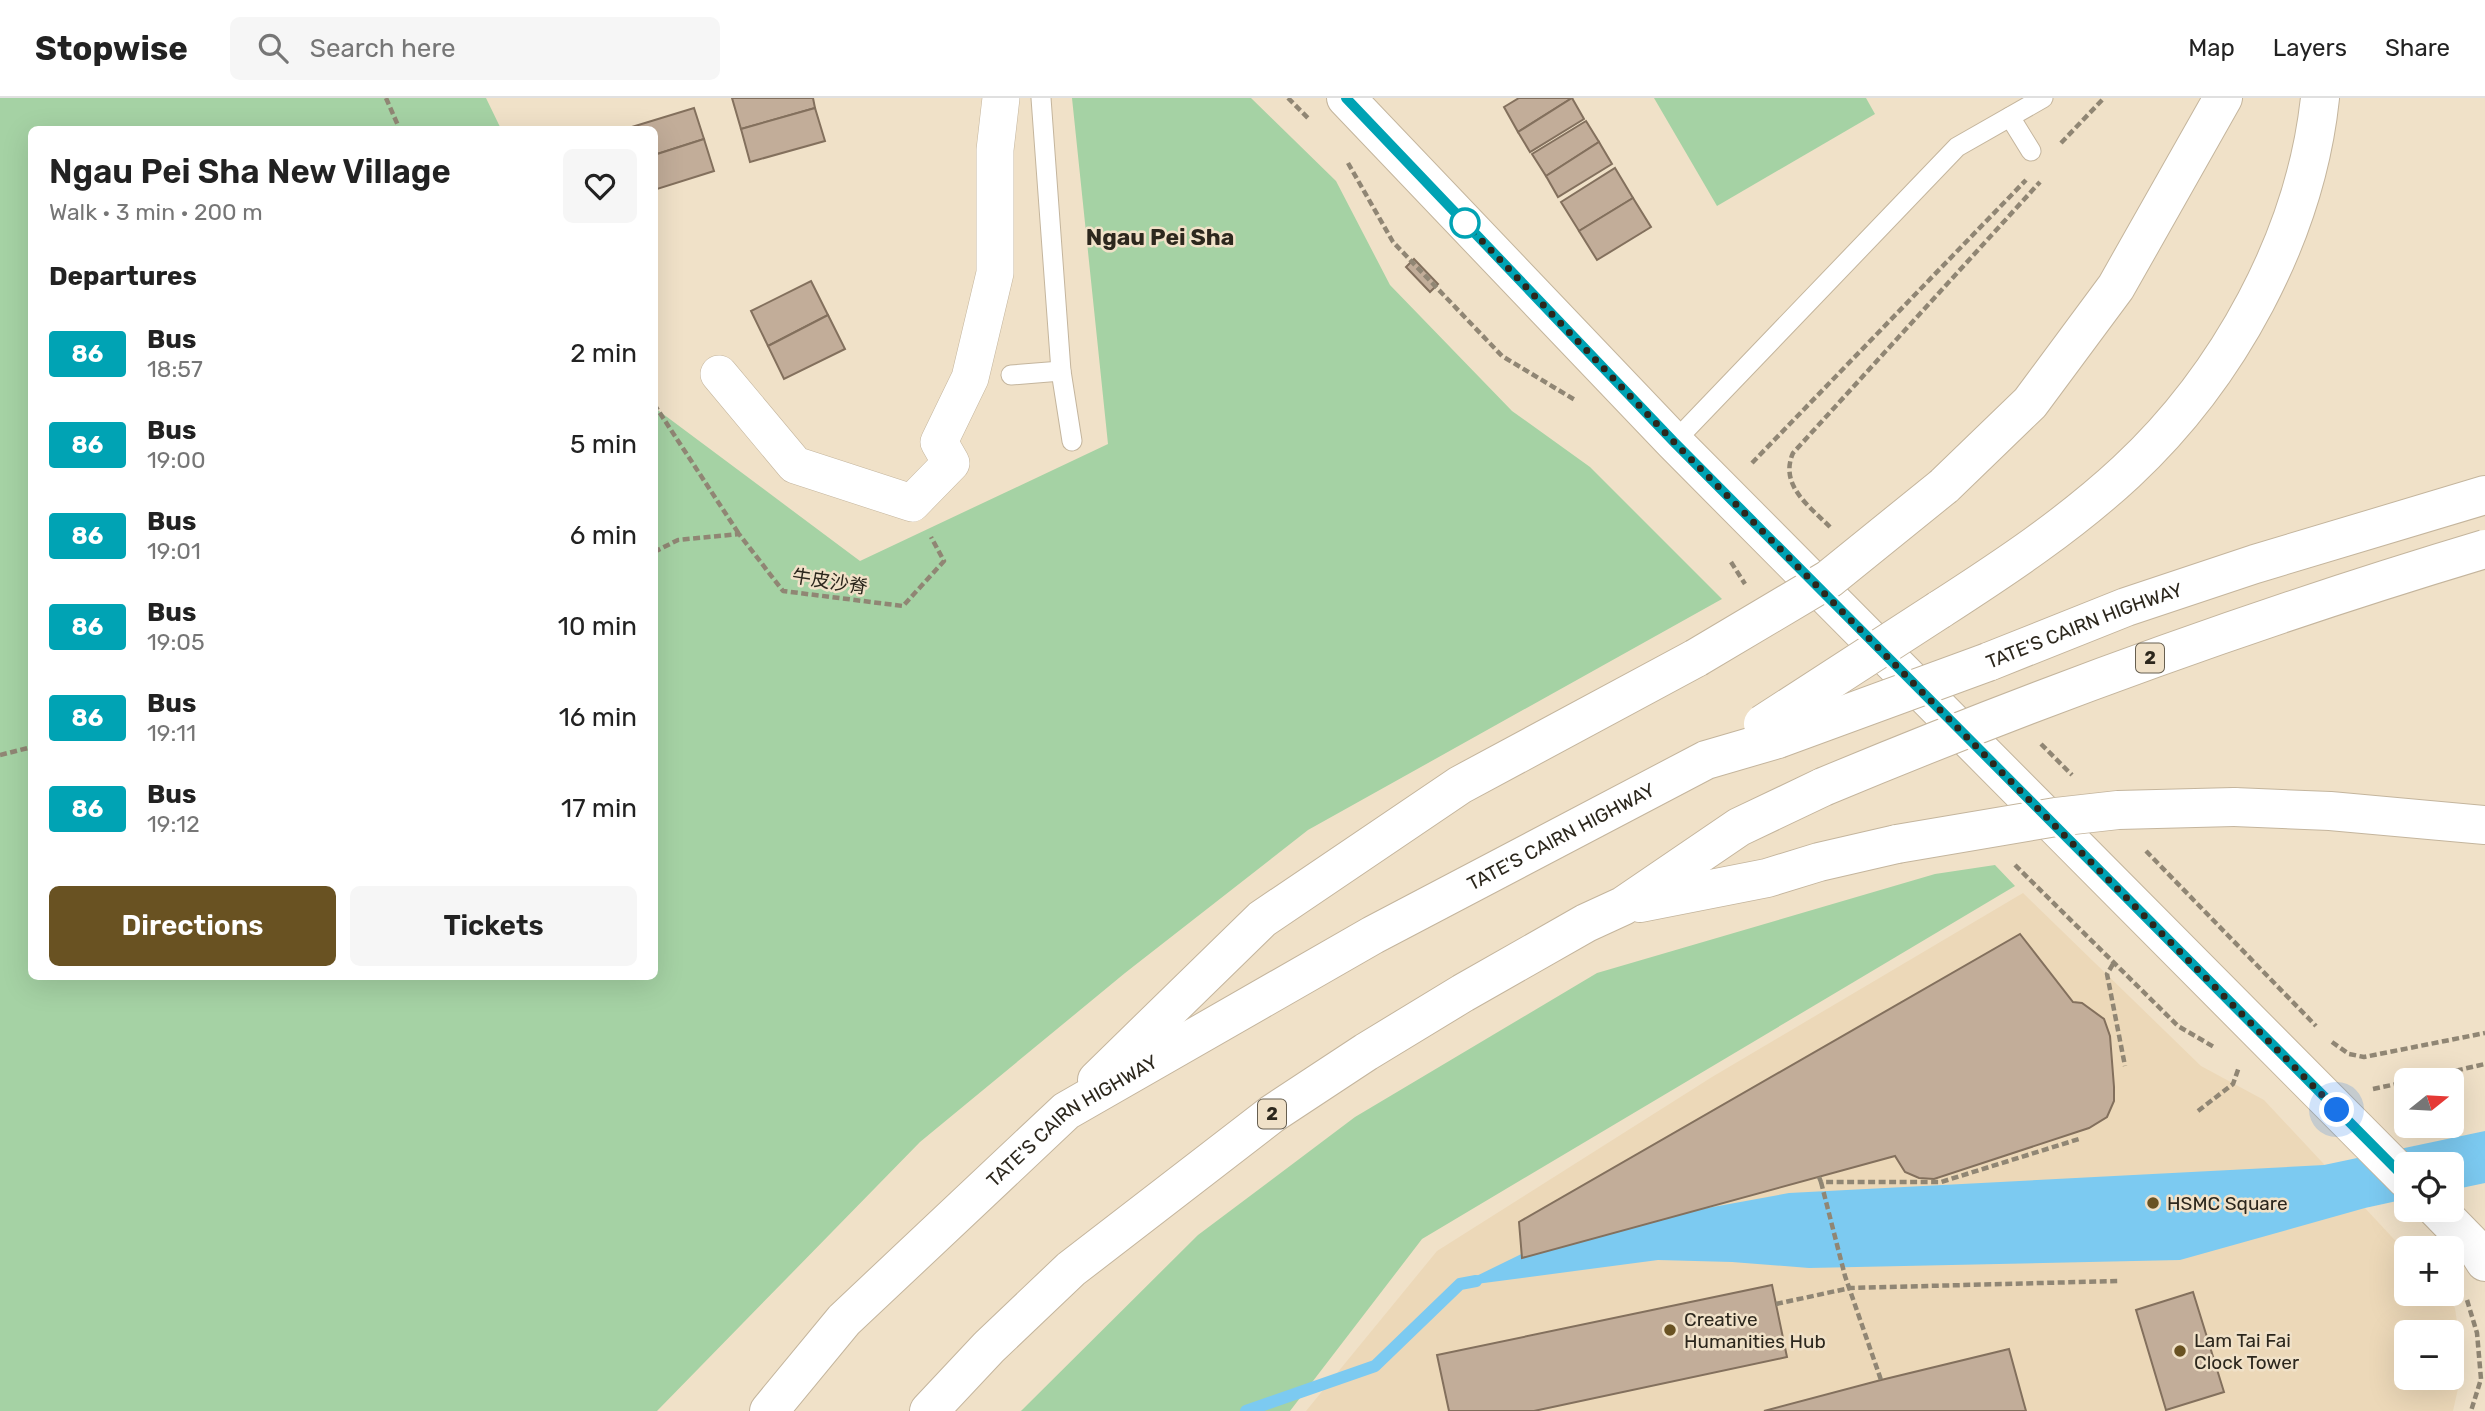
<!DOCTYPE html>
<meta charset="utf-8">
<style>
:root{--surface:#fff;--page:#f6f6f6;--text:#222;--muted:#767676;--line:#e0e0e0;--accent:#695222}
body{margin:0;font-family:Rubik,"Noto Sans TC",sans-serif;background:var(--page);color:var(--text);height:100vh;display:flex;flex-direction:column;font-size:26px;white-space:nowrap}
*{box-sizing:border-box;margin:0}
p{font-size:23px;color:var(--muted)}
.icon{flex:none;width:38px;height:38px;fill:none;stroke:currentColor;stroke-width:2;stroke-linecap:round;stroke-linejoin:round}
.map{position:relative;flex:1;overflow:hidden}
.panel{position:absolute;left:28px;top:28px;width:630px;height:854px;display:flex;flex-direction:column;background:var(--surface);border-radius:10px;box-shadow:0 7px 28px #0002}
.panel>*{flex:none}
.badge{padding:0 14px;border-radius:5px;font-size:24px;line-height:46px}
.needle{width:46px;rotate:72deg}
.fabs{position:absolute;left:2394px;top:970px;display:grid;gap:14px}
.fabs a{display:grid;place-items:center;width:70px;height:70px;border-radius:10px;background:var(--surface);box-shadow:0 7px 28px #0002;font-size:35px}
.you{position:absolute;width:35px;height:35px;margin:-18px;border:5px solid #fff;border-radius:50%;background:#1a73e8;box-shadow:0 0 0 10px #1a73e833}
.map>.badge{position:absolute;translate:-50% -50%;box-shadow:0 0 0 4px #fff}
h2{padding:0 21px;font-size:26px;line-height:63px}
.round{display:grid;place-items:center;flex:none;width:74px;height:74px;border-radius:10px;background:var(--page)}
.summary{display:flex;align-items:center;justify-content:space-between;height:119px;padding:0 21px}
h1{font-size:33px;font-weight:600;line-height:52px}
.primary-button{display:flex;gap:14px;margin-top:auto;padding:14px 21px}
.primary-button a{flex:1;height:80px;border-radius:10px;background:var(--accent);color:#fff;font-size:28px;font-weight:600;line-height:80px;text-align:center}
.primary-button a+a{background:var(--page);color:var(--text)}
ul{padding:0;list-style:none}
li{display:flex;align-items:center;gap:21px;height:91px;padding:0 21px}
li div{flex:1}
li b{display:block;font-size:26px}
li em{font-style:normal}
li .badge{min-width:77px;font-weight:700;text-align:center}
header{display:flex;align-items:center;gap:42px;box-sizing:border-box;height:98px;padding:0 35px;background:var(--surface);border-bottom:2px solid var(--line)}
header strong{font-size:33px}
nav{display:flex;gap:38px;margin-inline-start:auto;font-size:24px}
.search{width:490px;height:63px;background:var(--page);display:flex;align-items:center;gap:18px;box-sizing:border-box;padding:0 24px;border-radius:10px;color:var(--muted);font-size:26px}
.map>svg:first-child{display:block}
.built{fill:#ecd8b8;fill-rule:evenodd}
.green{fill:#a5d2a4}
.water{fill:#7ccaf1}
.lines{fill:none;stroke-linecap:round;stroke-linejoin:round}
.stream{stroke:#7ccaf1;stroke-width:12}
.building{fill:#c2ad99;stroke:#83705d;stroke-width:2}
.lane-casing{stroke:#c4b59d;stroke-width:21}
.street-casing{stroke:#c4b59d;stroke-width:38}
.secondary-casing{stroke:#c4b59d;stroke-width:40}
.highway-casing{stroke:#c4b59d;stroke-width:40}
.path{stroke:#908674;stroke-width:4.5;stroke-dasharray:7 3.5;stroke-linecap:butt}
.lane{stroke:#fff;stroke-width:19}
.street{stroke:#fff;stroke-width:37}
.secondary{stroke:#fff;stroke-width:38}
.highway{stroke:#fff;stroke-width:38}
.highway-bridge-casing{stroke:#c4b59d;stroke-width:40;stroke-linecap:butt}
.highway-bridge{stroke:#fff;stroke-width:38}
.line-casing{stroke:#fff;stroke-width:16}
.line{stroke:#00a3b4;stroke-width:10}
.walk{stroke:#2c271d;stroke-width:7;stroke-dasharray:0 12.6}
.stop-dot{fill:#fff;stroke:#00a3b4;stroke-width:3.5}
.poi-dot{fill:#695222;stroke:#f0e1c8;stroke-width:2.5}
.labels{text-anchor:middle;stroke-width:5;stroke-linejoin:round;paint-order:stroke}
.shield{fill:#f0e1c8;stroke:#675f50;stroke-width:2}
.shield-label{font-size:18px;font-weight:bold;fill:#2c271d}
.street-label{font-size:19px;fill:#2c271d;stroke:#f0e1c8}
.poi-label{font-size:19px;fill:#2c271d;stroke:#f0e1c8;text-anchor:start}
.quarter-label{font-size:23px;font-weight:bold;fill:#2c271d;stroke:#f0e1c8}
</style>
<header>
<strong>Stopwise</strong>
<div class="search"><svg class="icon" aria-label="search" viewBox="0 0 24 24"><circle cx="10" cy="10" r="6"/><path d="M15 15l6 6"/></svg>Search here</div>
<nav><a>Map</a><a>Layers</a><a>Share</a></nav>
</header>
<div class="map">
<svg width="2485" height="1313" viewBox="0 0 2485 1313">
<rect width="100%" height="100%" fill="#f0e1c8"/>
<path class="built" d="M2023,795L2201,968L2264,1002L2406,1154V1195H2443L2455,1210L2463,1268L2453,1313H1306L1437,1153L1712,979ZM2406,1234H2452V1279H2406Z"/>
<g class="green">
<polygon points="0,0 486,0 501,31 32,32 32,878 654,878 655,310 860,463 1108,346 1072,0 1251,0 1336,83 1390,187 1512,313 1590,369 1722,501 1308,732 1125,875 920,1044 657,1313 0,1313"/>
<polygon points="1654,0 1866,0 1875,16 1717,108"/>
<polygon points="1995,767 2015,788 1422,1141 1290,1313 1021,1313 1198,1137 1355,1019 1597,875 1935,776"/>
</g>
<polygon class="water" points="2485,1033 2485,1085 2452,1092 2452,1066 2406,1066 2406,1101 2365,1110 2180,1162 1809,1170 1732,1164 1658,1162 1461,1188 1460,1186 1546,1144 1691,1113 1789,1095 2324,1067"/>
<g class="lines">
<polyline class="stream" points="1246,1313 1375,1268 1460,1186 1476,1183"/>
</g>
<g class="building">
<polygon points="732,0 813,0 815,10 741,31"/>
<polygon points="1519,0 1572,0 1518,34 1504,9"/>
<polygon points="1572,0 1584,21 1530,54 1518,34"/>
<polygon points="694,10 704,41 654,57 654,32 622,32"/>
<polygon points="815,10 825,43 750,64 741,31"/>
<polygon points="1586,23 1599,44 1546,78 1532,56"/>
<polygon points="704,41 714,73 654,92 654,57"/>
<polygon points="1599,44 1612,66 1558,99 1546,78"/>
<polygon points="1615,70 1633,100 1579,133 1561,104"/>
<polygon points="1633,100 1651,129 1597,162 1579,133"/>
<polygon points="1414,161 1438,186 1430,194 1406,169"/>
<polygon points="811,183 828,217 768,248 751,213"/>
<polygon points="828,217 845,251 784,281 768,248"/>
<polygon points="2020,836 2073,904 2082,905 2104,921 2110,938 2114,989 2114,1003 2107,1019 2089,1030 1934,1081 1919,1080 1905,1074 1895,1058 1522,1160 1519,1124"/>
<polygon points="1772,1187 1787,1259 1534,1313 1449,1313 1437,1257"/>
<polygon points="2193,1194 2224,1294 2166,1312 2136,1212"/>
<polygon points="2009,1251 2026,1313 1764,1313 1881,1282"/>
</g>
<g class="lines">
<defs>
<g id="lane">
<polyline points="1041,0 1061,273 1072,343"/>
<polyline points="2010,19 2031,53"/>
<polyline points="1011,277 1061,273"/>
<polyline points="1674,344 1957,49 2043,0"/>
</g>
<polyline id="street" points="719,276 795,367 912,405 951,365 939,344 970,280 995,175 995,52 1001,0"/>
<g id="secondary">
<polyline points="1346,0 1674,344 2406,1081"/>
<polyline points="2437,1111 2478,1153 2485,1164"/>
</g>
<g id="highway">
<polyline points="1944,388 2030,305 2116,189 2223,0"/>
<path d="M1939,512C2004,470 2069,427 2126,374C2228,279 2305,140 2320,0"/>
<path id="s1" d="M1988,564L2126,509L2255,466L2485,397"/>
<polyline points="2234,709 2330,713 2485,727"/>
<polyline points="1640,805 1767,780 1819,764 1897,746"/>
<polyline points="1097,982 1262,821 1460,687 1696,560"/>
<path id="s2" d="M769,1313L844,1222L1066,1013L1373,837L1706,662L1778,641"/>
<polyline points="929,1313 989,1249 1071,1171 1272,1016 1366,954 1463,895 1586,825 1623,808 1739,729 1823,689"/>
</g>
</defs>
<use href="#lane" class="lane-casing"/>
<use href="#street" class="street-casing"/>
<use href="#secondary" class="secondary-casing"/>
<use href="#highway" class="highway-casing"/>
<g class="path">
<polyline points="386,0 400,32"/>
<polyline points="1288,0 1310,22"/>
<polyline points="2061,45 2104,0"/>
<polyline points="1348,65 1393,144 1502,258 1575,302"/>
<polyline points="654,306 739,436"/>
<polyline points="1752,365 2026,82"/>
<path d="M1830,429C1809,408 1779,387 1793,355L2040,84"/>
<polyline points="654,454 678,442 739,436 783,493 903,508 944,463 931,439"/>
<polyline points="1731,464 1745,486"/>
<polyline points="2041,646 2072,677"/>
<polyline points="0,657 32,649"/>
<polyline points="2146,753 2316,928"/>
<polyline points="2015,767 2178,928 2214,949"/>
<polyline points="2113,866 2107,876 2125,968"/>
<polyline points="2332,944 2349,956 2364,959 2485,935"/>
<polyline points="2415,982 2485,966"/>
<polyline points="2373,991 2406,984"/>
<polyline points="2198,1013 2233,986 2239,969"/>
<polyline points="1819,1079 1821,1084 1941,1084 2079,1041"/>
<polyline points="1821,1084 1845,1178 1881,1282"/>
<polyline points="2467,1202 2477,1235 2481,1281 2471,1313"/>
<polyline points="1776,1206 1850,1190 2118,1183"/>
</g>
<use href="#lane" class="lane"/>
<use href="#street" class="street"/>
<use href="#secondary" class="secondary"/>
<use href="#highway" class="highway"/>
<defs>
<g id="highway-bridge">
<polyline points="1696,560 1829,481 1944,388"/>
<polyline points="1763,626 1939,512"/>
<polyline points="1778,641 1988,564"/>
<path d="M1823,689C2041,598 2258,519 2485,451"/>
<polyline points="1897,746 2056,719 2118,712 2234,709"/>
</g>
</defs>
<use href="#highway-bridge" class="highway-bridge-casing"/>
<use href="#highway-bridge" class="highway-bridge"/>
</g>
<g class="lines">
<defs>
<polyline id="line" points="1346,0 1674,344 2406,1081"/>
</defs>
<use href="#line" class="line-casing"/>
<use href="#line" class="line"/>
<polyline class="walk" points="1465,125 1674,344 2337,1012"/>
</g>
<circle class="stop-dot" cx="1465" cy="125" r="14"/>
<g class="poi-dot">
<circle cx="2153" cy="1105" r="7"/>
<circle cx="1670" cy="1232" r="7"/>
<circle cx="2180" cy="1253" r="7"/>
</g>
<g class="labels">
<g class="shield">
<rect x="2136" y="545.5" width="28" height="29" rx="5"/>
<rect x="1258" y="1001.5" width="28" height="29" rx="5"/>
</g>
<g class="shield-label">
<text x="2150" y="566">2</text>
<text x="1272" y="1022">2</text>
</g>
<g class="street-label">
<text transform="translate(830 483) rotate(9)" y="7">牛皮沙脊</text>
<text dy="7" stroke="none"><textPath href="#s1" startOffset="103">TATE'S CAIRN HIGHWAY</textPath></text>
<text dy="7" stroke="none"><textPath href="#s2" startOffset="989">TATE'S CAIRN HIGHWAY</textPath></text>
<text dy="7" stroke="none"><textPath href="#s2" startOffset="422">TATE'S CAIRN HIGHWAY</textPath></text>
</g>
<g class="poi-label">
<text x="2167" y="1112">HSMC Square</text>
<text x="1684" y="1228">Creative<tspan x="1684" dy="22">Humanities Hub</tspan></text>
<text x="2194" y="1249">Lam Tai Fai<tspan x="2194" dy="22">Clock Tower</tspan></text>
</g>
<g class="quarter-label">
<text x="1160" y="147">Ngau Pei Sha</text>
</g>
</g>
</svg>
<div class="fabs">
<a><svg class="needle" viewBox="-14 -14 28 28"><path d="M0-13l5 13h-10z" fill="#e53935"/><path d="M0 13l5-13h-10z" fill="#767676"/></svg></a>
<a><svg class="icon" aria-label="locate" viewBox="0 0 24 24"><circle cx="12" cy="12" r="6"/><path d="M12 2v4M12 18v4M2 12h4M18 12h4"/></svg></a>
<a>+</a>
<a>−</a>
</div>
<div class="you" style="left:2337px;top:1012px"></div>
<section class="panel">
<div class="summary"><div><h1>Ngau Pei Sha New Village</h1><p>Walk · 3 min · 200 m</p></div><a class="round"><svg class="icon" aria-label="heart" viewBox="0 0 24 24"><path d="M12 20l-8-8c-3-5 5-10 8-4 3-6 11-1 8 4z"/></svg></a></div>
<h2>Departures</h2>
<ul>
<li><span class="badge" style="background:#00a3b4;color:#fff">86</span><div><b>Bus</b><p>18:57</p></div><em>2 min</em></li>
<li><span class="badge" style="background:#00a3b4;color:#fff">86</span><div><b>Bus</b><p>19:00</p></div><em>5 min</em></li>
<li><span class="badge" style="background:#00a3b4;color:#fff">86</span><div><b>Bus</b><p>19:01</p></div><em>6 min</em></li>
<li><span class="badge" style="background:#00a3b4;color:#fff">86</span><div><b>Bus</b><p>19:05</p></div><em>10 min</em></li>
<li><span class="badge" style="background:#00a3b4;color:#fff">86</span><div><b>Bus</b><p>19:11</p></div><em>16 min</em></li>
<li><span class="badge" style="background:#00a3b4;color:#fff">86</span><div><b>Bus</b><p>19:12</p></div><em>17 min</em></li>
</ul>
<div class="primary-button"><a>Directions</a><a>Tickets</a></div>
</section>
</div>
